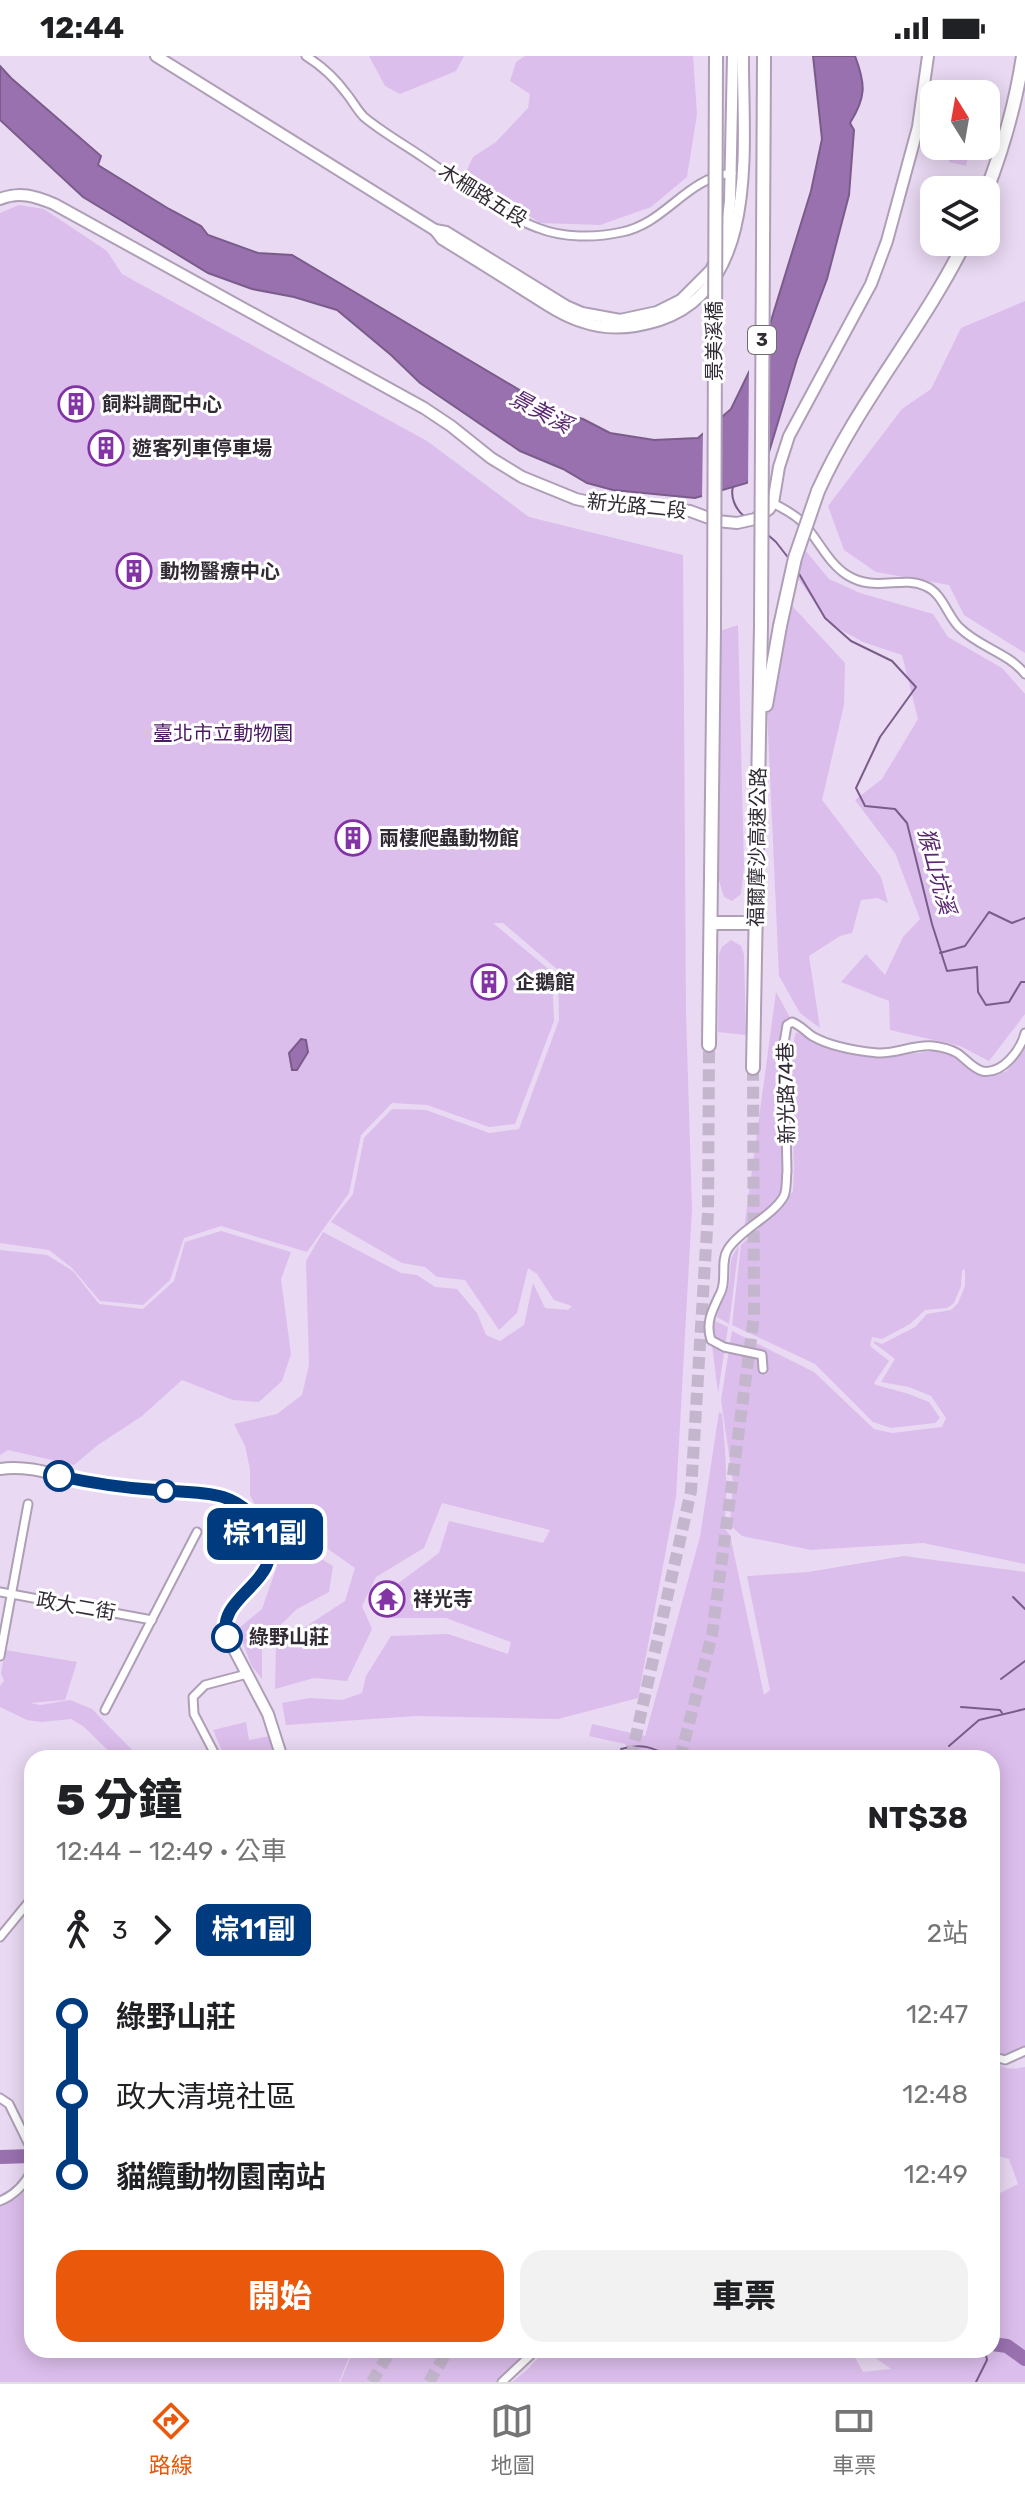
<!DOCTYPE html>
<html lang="zh-TW">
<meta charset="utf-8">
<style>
:root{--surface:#fff;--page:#f2f2f2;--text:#202124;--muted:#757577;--line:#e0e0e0;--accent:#ea580c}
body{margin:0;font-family:Rubik,"Noto Sans TC",sans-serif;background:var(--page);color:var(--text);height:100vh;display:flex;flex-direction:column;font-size:30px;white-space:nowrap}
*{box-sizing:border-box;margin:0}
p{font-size:26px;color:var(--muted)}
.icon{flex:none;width:44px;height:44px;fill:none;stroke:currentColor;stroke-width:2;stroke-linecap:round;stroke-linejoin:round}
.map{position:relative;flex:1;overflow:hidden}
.drawer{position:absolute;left:24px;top:1694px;width:976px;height:608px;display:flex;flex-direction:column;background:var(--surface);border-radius:24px;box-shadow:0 4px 20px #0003}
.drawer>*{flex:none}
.badge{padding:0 16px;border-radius:12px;font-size:28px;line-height:52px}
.needle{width:52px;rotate:349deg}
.controls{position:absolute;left:920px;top:24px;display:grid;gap:16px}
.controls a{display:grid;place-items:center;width:80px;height:80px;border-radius:16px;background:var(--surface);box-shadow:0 4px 20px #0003;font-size:40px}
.map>.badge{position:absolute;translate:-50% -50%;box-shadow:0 0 0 4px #fff}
.legs{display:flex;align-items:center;gap:12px;height:88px;padding:0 32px;font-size:26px}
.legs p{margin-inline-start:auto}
.head{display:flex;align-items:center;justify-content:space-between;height:136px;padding:0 32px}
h1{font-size:44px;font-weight:800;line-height:60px}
.cta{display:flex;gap:16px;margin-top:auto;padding:16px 32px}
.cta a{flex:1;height:92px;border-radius:24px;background:var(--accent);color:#fff;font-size:32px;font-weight:800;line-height:92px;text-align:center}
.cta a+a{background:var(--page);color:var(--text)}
ul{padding:0 32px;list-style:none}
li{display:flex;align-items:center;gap:28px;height:80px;font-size:30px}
li i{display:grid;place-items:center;width:12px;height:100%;margin:0 10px;background:currentColor}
li i::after{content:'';width:20px;height:20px;margin:-10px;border:6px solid;border-radius:50%;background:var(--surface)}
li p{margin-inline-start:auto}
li:first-child i{background:linear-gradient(#0000 50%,currentColor 0)}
li:last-child i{background:linear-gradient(currentColor 50%,#0000 0)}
.status{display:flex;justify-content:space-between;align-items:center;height:56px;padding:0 40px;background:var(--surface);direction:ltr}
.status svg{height:22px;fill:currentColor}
.tab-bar{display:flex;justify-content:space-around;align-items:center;height:112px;border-top:2px solid var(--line);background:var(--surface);font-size:22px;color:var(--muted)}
.tab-bar a{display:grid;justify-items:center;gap:4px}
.tab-bar .active{color:var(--accent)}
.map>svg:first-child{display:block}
.green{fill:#dcbeec}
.water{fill:#9971af;stroke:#7a5c8a;stroke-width:2}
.pier{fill:#e9d9f3}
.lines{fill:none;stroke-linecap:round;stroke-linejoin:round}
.stream{stroke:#7a5c8a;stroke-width:2}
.river{stroke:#9971af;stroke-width:14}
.highway-tunnel{stroke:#c4b6cd;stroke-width:12;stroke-dasharray:12 6;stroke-linecap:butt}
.street-casing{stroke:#ae9fb7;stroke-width:11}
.secondary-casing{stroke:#ae9fb7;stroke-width:14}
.highway-casing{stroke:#ae9fb7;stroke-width:16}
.street{stroke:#fff;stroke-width:7}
.secondary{stroke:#fff;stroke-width:10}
.highway{stroke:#fff;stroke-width:12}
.highway-bridge-casing{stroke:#ae9fb7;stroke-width:16;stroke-linecap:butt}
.highway-bridge{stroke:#fff;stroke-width:12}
.line-1-casing{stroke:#fff;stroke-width:18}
.line-1{stroke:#003b80;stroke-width:12}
.stop-1-dot{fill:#fff;stroke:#003b80;stroke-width:4}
.labels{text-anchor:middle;stroke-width:6;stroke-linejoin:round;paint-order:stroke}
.shield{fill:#fff;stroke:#706b72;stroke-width:2}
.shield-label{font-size:18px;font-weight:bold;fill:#322b35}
.street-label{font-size:20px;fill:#322b35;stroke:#fff}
.poi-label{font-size:20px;font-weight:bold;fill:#322b35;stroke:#fff;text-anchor:start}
.park-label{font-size:20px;fill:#4c1763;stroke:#fff}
.stop-label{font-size:20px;font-weight:bold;fill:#322b35;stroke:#fff;text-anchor:start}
.water-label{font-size:22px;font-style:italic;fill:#5a2672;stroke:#fff}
</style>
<div class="status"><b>12:44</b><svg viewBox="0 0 49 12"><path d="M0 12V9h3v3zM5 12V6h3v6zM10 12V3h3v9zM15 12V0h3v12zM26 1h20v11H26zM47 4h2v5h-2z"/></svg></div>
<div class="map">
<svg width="1025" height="2326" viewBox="0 0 1025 2326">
<rect width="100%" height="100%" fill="#e9d9f3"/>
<g class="green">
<polygon points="369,0 464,0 456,15 400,38 385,30"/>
<polygon points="525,0 693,0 697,58 687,121 651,151 600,169 540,167 465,118 473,101 496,86 528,52 530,38 510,25 516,6"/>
<polygon points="952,90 971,90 966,110 949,106"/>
<polygon points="19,149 44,153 107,195 122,218 427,385 529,461 683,499 686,957 692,1153 676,1441 638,1642 558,1663 416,1660 286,1669 282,1647 310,1642 342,1644 362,1637 366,1620 391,1580 448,1578 508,1598 511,1586 446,1562 387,1562 381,1550 385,1537 439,1497 449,1465 543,1487 550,1474 442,1447 424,1492 376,1521 362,1550 372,1573 347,1625 314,1622 275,1633 276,1590 345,1545 355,1512 328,1493 327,1461 318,1465 313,1498 333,1510 329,1536 297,1553 262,1587 262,1623 251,1609 238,1573 262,1553 277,1510 267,1473 250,1439 250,1413 245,1390 234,1368 277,1358 302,1339 309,1309 306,1205 323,1176 401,1217 417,1219 435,1231 457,1233 477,1257 486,1279 500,1285 524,1269 533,1227 545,1252 568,1254 572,1250 554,1244 537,1218 528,1212 517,1257 499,1274 465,1224 437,1221 425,1211 402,1207 331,1166 353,1138 364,1082 392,1053 426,1054 489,1077 519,1073 559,964 558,914 503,867 493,867 552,916 554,965 515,1068 489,1071 427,1049 392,1047 361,1079 349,1137 307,1196 221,1170 184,1182 170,1224 143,1249 100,1245 72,1212 49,1194 0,1187 0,157"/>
<polygon points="1025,245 1025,597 964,559 949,529 876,516 844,494 828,450 902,353 931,333 961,272"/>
<polygon points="800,488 829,523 860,537 933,558 948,581 1002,612 1025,638 1025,958 989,1005 960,990 890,974 889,945 841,926 866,898 885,919 903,881 920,863 895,797 855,744 882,723 918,663 902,599 863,586 830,568 790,511"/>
<polygon points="782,539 845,607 844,649 822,744 881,821 888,847 878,842 861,844 852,877 840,880 809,900 820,972 800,957 779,920 767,653"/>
<polygon points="738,569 744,811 741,838 732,845 724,841 719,825 718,808 720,575"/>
<polygon points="731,884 741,890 744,898 746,979 718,976 719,898 722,891"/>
<polygon points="776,936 792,965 783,993 787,1133 743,1181"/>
<polygon points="796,976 838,996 884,1001 934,995 953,1000 968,1012 989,1021 1007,1015 1025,988 1025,1508 923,1487 811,1494 742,1480 730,1469 733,1426 721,1344 732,1275 814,1316 874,1373 892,1377 942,1371 946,1362 931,1340 909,1331 881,1326 895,1303 874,1287 874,1285 882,1288 915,1271 927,1258 951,1254 958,1247 965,1230 965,1213 962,1215 961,1230 954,1247 947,1252 925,1254 910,1268 882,1283 872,1281 870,1290 889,1305 874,1327 876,1329 909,1338 929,1346 940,1362 935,1367 891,1372 873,1366 815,1308 732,1269 741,1189 786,1145 793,1135 794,1112 790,999"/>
<polygon points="221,1175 291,1196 281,1223 291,1298 282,1325 259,1346 233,1344 182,1324 142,1360 98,1389 74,1409 8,1394 0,1399 0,1194 47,1199 73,1215 99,1248 143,1253 174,1225 185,1186"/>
<path d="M739,1190L729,1268L717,1261C719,1249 727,1240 729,1228C732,1212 727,1204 739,1190Z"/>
<polygon points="715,1265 728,1271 718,1337 712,1289"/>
<path d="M719,1356L722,1358C726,1397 728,1433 724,1472L730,1479L764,1639L770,1634L747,1520L808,1516L904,1500L1025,1516V2001L1021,2003L1004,2002L992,1982V1702H640L639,1700L630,1698L625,1688L589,1680L592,1668L645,1680L700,1481Z"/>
<polygon points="5,1594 77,1606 65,1644 30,1647 40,1649 70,1644 92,1653 133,1695 150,1702 116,1702 83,1670 71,1663 41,1666 27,1664 0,1651 0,1630 4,1625 1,1617"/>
<polygon points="246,1666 249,1684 270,1680 275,1702 225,1702 213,1674"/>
<path d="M992,1999C1001,2014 1009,2014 1025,2011V2326H512L527,2314L545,2294H851L863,2316L891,2313L877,2303L879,2294H992V2141L1018,2128L1009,2103L992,2098Z"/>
<polygon points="32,2128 32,2294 352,2294 339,2326 0,2326 0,2149 16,2143"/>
<polygon points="354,2294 532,2294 497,2326 340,2326"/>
</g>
<g class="water">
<path d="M813,0H855C866,29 866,41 850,67L854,74L849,139L827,223L797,303L769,396L747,427L695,442L613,434L587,427L563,413L520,395L420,327L391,299L337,254L294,241L252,233L208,217L83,141L0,64V10L11,22L101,100L98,109L169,153L201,170L208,179L258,197L292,199L555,355L583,363L610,377L654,384L698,382L731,353L766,281L811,135L822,83Z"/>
<polygon points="301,983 306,984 308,996 297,1014 292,1014 289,997"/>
</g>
<g class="pier">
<polygon points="762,279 766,407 748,431 749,306"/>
<polygon points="721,356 721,438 702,444 703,373"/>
</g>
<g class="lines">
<g class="stream">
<path d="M733,431C730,441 736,454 744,460"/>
<polyline points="768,479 776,486 790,504"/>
<polyline points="798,516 825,562 851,585 892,605 916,631 880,681 856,732 865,750 895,753 907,767 932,868 947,915 977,911 978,936 986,949 1009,946 1021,926 1025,926"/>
<polyline points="940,897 965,890 989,856 1012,867 1025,862"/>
<polyline points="1013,1541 1025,1553"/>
<polyline points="1001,1623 1025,1605"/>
<polyline points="961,1651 1000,1654 1002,1657"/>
<polyline points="949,1690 979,1664 1025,1653"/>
<path d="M621,1693C642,1687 653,1691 672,1702"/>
<polyline points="976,2326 987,2304 985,2294"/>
</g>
<g class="river">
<polyline points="0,2101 32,2100"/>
<polyline points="992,2288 1007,2290 1025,2303"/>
</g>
<g class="highway-tunnel">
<polyline points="631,1702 691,1435 708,1157 709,989"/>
<polyline points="680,1702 712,1579 754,1260 753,1012"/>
<polyline points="372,2326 391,2294"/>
<polyline points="429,2326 448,2294"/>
</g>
<defs>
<g id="street">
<path d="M306,0C322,10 335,22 346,37C352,44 357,54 364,61C382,76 405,89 424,102C460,126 497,157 538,172C563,182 595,182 622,176C666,167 686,122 732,117"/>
<path d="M773,447C783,453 795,458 803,467C818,483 828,507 847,519C875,537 901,519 925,530C943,537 947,560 960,572C979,591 1009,597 1025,618"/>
<path d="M763,1313L762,1299L724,1291L711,1284C705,1266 713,1253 721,1236C727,1223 720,1205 728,1193C740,1174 774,1159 784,1140C787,1133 786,1123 787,1115L784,987L787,969L792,966C800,969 805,975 812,980C831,991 857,995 878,997C897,998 914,988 933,990C941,991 950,993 957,997C965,1002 972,1012 982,1015C1003,1019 1021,993 1025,977"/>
<polyline points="0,1536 152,1564"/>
<polyline points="0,1600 28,1448"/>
<polyline points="105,1654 197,1476"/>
<polyline points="217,1702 194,1658 193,1641 205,1629 247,1618"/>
<polyline points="0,1881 32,1842"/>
<polyline points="992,2000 1005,2004 1025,1995"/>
<polyline points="0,2042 9,2048 32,2095"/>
<path d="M0,2145C15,2139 25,2128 32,2114"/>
<polyline points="502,2326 536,2294"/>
</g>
<g id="secondary">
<polyline points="156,0 435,174 446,176 566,250 582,257 620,264 657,256 681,244 711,214 722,190 727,170 730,145 733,0"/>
<path d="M0,143C19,135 35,140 54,148L424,352L451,370L491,402L522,421L576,443L594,447L690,455L717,465L737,467L755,463L769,453L773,447L779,411L789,380L871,228L887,185L918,71L928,0"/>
<path d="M435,174L442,183C468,199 494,215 519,231C540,244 560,259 583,266C608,275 635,272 660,264C762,230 742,84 743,0"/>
<path d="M0,1413C30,1408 60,1421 90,1427C120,1433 151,1434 181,1436C197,1437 214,1437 229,1443C249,1452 267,1471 270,1493C275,1525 225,1541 225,1576L268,1658L282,1702"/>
</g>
<g id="highway">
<path d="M986,136C1003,92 1016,46 1023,0"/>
<path d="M818,435C858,346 922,273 965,186"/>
<polyline points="766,649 780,570"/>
<polyline points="712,867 755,867"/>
<polyline points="709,989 714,570"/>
<polyline points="753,1012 761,569"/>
</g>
</defs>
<use href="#street" class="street-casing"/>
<use href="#secondary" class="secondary-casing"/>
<use href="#highway" class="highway-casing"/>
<use href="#street" class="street"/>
<use href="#secondary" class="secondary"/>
<use href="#highway" class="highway"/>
<defs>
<g id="highway-bridge">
<polyline points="761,569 764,0"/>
<polyline points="714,570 716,0"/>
<polyline points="780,570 795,502 818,435"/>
</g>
</defs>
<use href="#highway-bridge" class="highway-bridge-casing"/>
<use href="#highway-bridge" class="highway-bridge"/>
</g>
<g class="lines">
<defs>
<path id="line-1" d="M59,1420C91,1427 123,1432 156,1434C177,1436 202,1435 223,1441C242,1447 259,1463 266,1481C286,1526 214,1540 227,1581"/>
</defs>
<use href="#line-1" class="line-1-casing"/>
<use href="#line-1" class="line-1"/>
</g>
<defs>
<symbol id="building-ring" viewBox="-11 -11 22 22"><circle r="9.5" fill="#fff" stroke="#8234a5" stroke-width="1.5"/><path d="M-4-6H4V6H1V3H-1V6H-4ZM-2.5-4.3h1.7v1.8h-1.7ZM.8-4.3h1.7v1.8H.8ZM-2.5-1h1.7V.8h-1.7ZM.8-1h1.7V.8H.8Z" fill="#8234a5"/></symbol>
<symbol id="temple-ring" viewBox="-11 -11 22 22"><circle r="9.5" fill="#fff" stroke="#8234a5" stroke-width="1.5"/><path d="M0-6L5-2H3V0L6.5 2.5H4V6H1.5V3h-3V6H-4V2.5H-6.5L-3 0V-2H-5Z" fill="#8234a5"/></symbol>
</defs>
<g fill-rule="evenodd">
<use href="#building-ring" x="56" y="328" width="40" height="40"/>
<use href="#building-ring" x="86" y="372" width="40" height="40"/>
<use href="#building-ring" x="114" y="495" width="40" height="40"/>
<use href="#building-ring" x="333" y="762" width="40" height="40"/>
<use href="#building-ring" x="469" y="906" width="40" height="40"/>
<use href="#temple-ring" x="367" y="1523" width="40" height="40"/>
</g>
<g class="stop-1-dot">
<circle cx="59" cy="1420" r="14"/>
<circle cx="165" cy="1435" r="10"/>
<circle cx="227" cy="1581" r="14"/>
</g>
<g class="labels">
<rect class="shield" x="748" y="270" width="28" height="28" rx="6"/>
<g class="shield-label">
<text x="762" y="290">3</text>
</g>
<g class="street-label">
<text transform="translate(483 139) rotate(32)" y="7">木柵路五段</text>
<text transform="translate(714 285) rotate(-90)" y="7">景美溪橋</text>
<text transform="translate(637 450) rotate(6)" y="7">新光路二段</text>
<text transform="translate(757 791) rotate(-89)" y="7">福爾摩沙高速公路</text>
<text transform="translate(786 1037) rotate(-91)" y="7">新光路74巷</text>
<text transform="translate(76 1550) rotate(10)" y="7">政大二街</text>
</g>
<g class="poi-label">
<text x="102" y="355">飼料調配中心</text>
<text x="132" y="399">遊客列車停車場</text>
<text x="160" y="522">動物醫療中心</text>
<text x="379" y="789">兩棲爬蟲動物館</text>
<text x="515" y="933">企鵝館</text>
<text x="413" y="1550">祥光寺</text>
</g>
<g class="park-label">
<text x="223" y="684">臺北市立動物園</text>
</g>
<g class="stop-label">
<text x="249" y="1588">綠野山莊</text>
</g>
<g class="water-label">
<text transform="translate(541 355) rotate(28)" y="8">景美溪</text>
<text transform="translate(937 815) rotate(75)" y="8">猴山坑溪</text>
</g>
</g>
</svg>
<div class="controls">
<a><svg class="needle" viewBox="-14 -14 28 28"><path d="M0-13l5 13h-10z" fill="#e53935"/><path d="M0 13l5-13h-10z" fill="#757577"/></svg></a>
<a><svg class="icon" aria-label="layers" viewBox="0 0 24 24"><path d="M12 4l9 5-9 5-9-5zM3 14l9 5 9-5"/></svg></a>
</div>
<b class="badge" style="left:265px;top:1478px;background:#003b80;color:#fff">棕11副</b>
<section class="drawer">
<div class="head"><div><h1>5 分鐘</h1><p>12:44 – 12:49 · 公車</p></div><b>NT$38</b></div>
<div class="legs"><svg class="icon" aria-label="walk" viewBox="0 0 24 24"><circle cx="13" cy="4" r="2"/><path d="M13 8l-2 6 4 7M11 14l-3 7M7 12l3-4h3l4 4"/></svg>3<svg class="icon" aria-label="forward" viewBox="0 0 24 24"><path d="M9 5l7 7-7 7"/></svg><b class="badge" style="background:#003b80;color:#fff">棕11副</b><p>2站</p></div>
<ul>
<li><i style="color:#003b80"></i><b>綠野山莊</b><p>12:47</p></li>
<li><i style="color:#003b80"></i><span>政大清境社區</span><p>12:48</p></li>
<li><i style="color:#003b80"></i><b>貓纜動物園南站</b><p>12:49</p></li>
</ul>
<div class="cta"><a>開始</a><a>車票</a></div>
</section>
</div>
<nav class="tab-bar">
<a class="active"><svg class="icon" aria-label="directions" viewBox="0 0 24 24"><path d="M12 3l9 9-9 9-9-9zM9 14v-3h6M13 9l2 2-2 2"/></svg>路線</a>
<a><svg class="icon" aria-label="map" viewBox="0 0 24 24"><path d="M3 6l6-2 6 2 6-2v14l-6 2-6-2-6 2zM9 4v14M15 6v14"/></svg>地圖</a>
<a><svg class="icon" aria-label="tickets" viewBox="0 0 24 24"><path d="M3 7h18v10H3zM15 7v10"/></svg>車票</a>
</nav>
